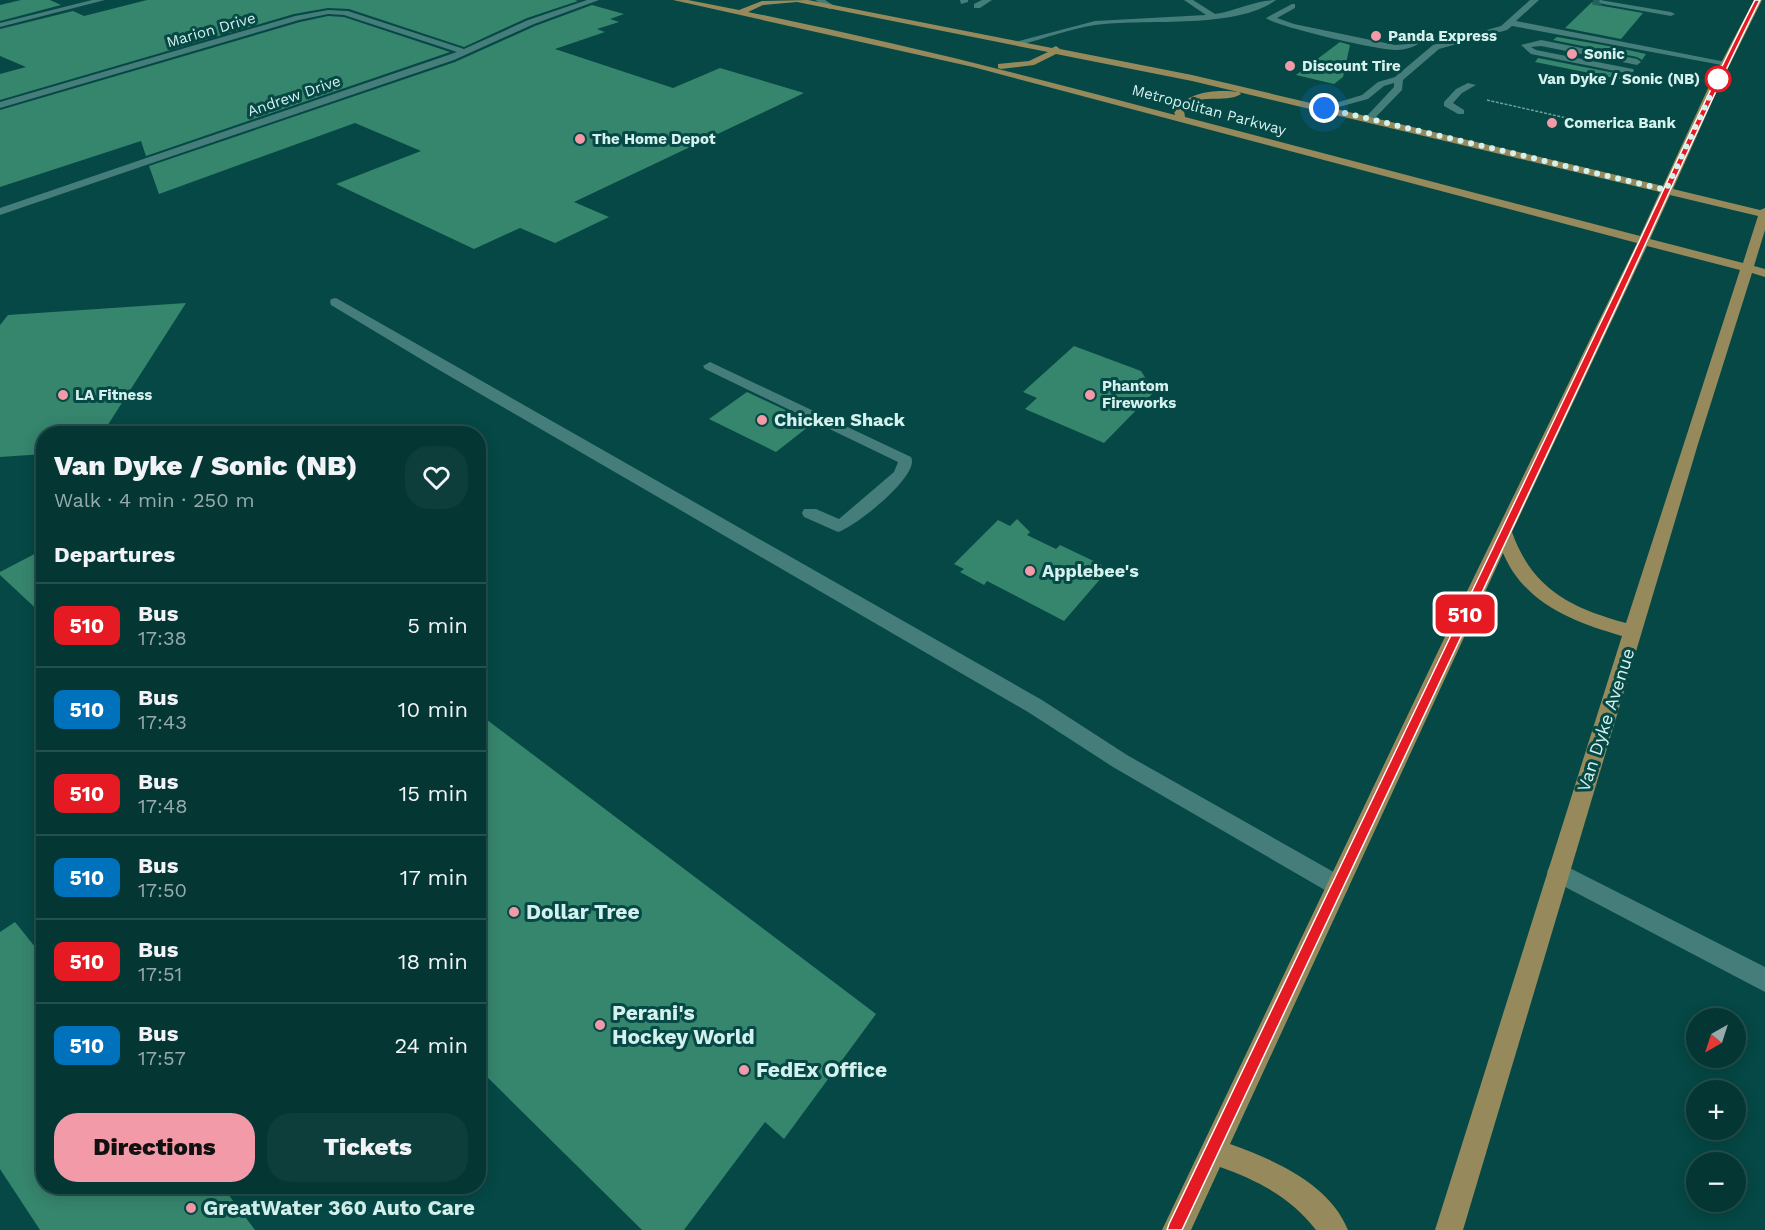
<!DOCTYPE html>
<meta charset="utf-8">
<style>
:root{--surface:#043634;--page:#0d3e3c;--text:#f1f3f6;--muted:#97abac;--line:#25504f;--accent:#f39aa8}
body{margin:0;font-family:"Work Sans",sans-serif;background:var(--page);color:var(--text);height:100vh;display:flex;flex-direction:column;font-size:22px;white-space:nowrap}
*{box-sizing:border-box;margin:0}
p{font-size:20px;color:var(--muted)}
.icon{flex:none;width:33px;height:33px;fill:none;stroke:currentColor;stroke-width:2;stroke-linecap:round;stroke-linejoin:round}
.map{position:relative;flex:1;overflow:hidden}
.sheet{position:absolute;left:36px;top:426px;width:450px;height:768px;display:flex;flex-direction:column;background:var(--surface);border-radius:24px;box-shadow:0 3px 15px #0003,0 0 0 2px var(--line)}
.sheet>*{flex:none}
.badge{padding:0 12px;border-radius:9px;font-size:21px;line-height:39px}
.needle{width:39px;rotate:219deg}
.buttons{position:absolute;left:1686px;top:1008px;display:grid;gap:12px}
.buttons a{display:grid;place-items:center;width:60px;height:60px;border-radius:50%;background:var(--surface);box-shadow:0 3px 15px #0003,0 0 0 2px var(--line);font-size:30px}
.you{position:absolute;width:30px;height:30px;margin:-15px;border:4px solid #fff;border-radius:50%;background:#1a73e8;box-shadow:0 0 0 9px #1a73e833}
.map>.badge{position:absolute;translate:-50% -50%;box-shadow:0 0 0 3px #fff}
h2{padding:0 18px;font-size:22px;line-height:54px}
.round{display:grid;place-items:center;flex:none;width:63px;height:63px;border-radius:24px;background:var(--page)}
.summary{display:flex;align-items:center;justify-content:space-between;height:102px;padding:0 18px}
h1{font-size:28px;font-weight:800;line-height:45px}
.action{display:flex;gap:12px;margin-top:auto;padding:12px 18px}
.action a{flex:1;height:69px;border-radius:24px;background:var(--accent);color:#111;font-size:24px;font-weight:800;line-height:69px;text-align:center}
.action a+a{background:var(--page);color:var(--text)}
ul{padding:0;list-style:none}
li{display:flex;align-items:center;gap:18px;height:84px;padding:0 18px;border-top:2px solid var(--line)}
li div{flex:1}
li b{display:block;font-size:22px}
li em{font-style:normal}
li .badge{min-width:66px;font-weight:700;text-align:center}
.map>svg:first-child{display:block}
.building{fill:#36856d}
.lines{fill:none;stroke-linecap:round;stroke-linejoin:round}
.minor-tunnel{stroke:#24615e;stroke-width:9;stroke-dasharray:9 4.5;stroke-linecap:butt}
.path{stroke:#6f9f9c;stroke-width:1.5;stroke-dasharray:3 1.5;stroke-linecap:butt}
.minor{fill:#447d79;fill-rule:evenodd}
.major{fill:#968a5c;fill-rule:evenodd}
.line{fill:#e51a23;stroke:#fff;stroke-width:1.5}
.walk{stroke:#d4f1ee;stroke-width:6;stroke-dasharray:0 10.8}
.poi-dot{fill:#f39aa8;stroke:#054845;stroke-width:2}
.stop-dot{fill:#fff;stroke:#e51a23;stroke-width:3}
.labels{text-anchor:middle;stroke-width:6;stroke-linejoin:round;paint-order:stroke}
.far-street-label{font-size:15px;fill:#d4f1ee;stroke:#054845}
.far-poi-label{font-size:15px;font-weight:bold;fill:#d4f1ee;stroke:#054845;text-anchor:start}
.far-stop-label{font-size:15px;font-weight:bold;fill:#d4f1ee;stroke:#054845;text-anchor:end}
.poi-label{font-size:18px;font-weight:bold;fill:#d4f1ee;stroke:#054845;text-anchor:start}
.street-label{font-size:18px;fill:#d4f1ee;stroke:#054845}
.near-poi-label{font-size:21px;font-weight:bold;fill:#d4f1ee;stroke:#054845;text-anchor:start}
</style>
<div class="map">
<svg width="1765" height="1230" viewBox="0 0 1765 1230">
<rect width="100%" height="100%" fill="#054845"/>
<g class="building">
<polygon points="21,0 50,0 61,5 0,21 0,5"/>
<polygon points="147,0 575,0 578,1 527,18 464,47 349,9 328,8 294,14 0,100 0,74 26,67 0,56 0,29 73,11 84,16"/>
<polygon points="1592,2 1603,6 1643,13 1621,39 1565,28"/>
<polygon points="592,5 624,14 610,19 619,22 597,29 605,32 555,49 673,88 720,68 804,93 574,202 609,217 555,243 520,228 474,249 336,184 421,151 355,123 159,194 149,166 455,62 535,26"/>
<polygon points="328,16 344,17 450,52 146,156 141,141 0,187 0,110 300,22"/>
<polygon points="1557,37 1614,47 1646,54 1642,60 1637,57 1553,40"/>
<polygon points="1340,42 1350,45 1343,77 1334,84 1296,75"/>
<polygon points="1538,58 1630,76 1632,75 1629,81 1535,62"/>
<polygon points="186,303 102,434 44,434 44,454 0,457 0,325 8,315"/>
<polygon points="1074,346 1141,371 1154,392 1104,443 1025,409 1037,398 1023,392"/>
<polygon points="747,392 813,423 776,452 709,419"/>
<polygon points="1017,519 1030,532 1027,535 1056,549 1060,545 1102,565 1095,573 1102,577 1064,621 987,581 984,585 960,572 964,569 954,564 998,520 1010,526"/>
<polygon points="44,549 44,616 0,575 0,572"/>
<polygon points="478,713 876,1014 784,1139 765,1122 684,1230 642,1230 478,1068"/>
<polygon points="15,922 44,958 44,1186 222,1186 255,1230 40,1230 0,1169 0,932"/>
</g>
<g class="lines">
<polyline class="minor-tunnel" points="1593,0 1603,2"/>
<polyline class="path" points="1487,100 1615,129"/>
<g class="minor">
<polygon points="92,0 105,0 0,27 0,23"/>
<polygon points="587,0 599,0 534,24 454,60 0,215 0,208 457,52 344,15 328,14 299,20 0,108 0,102 295,16 328,10 348,11 464,49 528,20"/>
<polygon points="815,0 825,0 836,7 829,9"/>
<polygon points="960,0 968,0 968,2 961,4"/>
<polygon points="982,0 992,0 980,8 974,8 974,4"/>
<path d="M1184,0H1193L1215,14C1235,11 1256,0 1276,0C1235,30 1145,18 1095,25C1069,29 1044,39 1019,45L1015,42L1095,21L1206,15Z"/>
<polygon points="1530,0 1539,0 1516,21 1731,63 1727,66 1512,26 1507,30 1439,49 1403,80 1402,90 1372,121 1364,119 1394,87 1394,83 1384,86 1368,99 1324,111 1319,108 1362,95 1378,82 1395,77 1433,45 1501,26"/>
<polygon points="1600,0 1671,12 1675,14 1671,16 1603,4 1599,2"/>
<path d="M1292,4H1295V8L1277,18L1294,24L1395,45L1408,44L1423,32L1430,34C1421,44 1411,49 1398,50C1381,51 1278,27 1266,18Z"/>
<polygon points="1541,40 1637,59 1641,62 1637,65 1541,46 1531,47 1536,50 1633,69 1634,71 1630,74 1531,54 1521,45"/>
<polygon points="1468,83 1476,85 1462,93 1453,103 1464,110 1464,114 1458,114 1444,106 1444,102 1456,89"/>
<polygon points="336,298 1042,700 1127,755 1346,879 1349,886 1346,893 1338,896 1330,893 1113,767 1028,712 434,367 331,305 330,302 331,299"/>
<path d="M710,362L911,457C921,475 855,527 838,532L804,517L802,513L804,509H816L839,519L894,472L898,462L705,369L703,366Z"/>
<polygon points="1558,862 1765,967 1765,992 1550,879 1547,872 1550,865"/>
</g>
<path class="major" d="M673,0H688L739,10L762,1L808,0L1052,48L1056,46L1060,49L1192,75L1663,186L1710,84L1754,0H1762L1720,84L1673,189L1760,210L1765,208V230L1754,266L1765,269V277L1752,273L1698,444L1463,1230H1435L1622,636C1573,622 1524,603 1503,553L1230,1144C1274,1160 1329,1183 1348,1230H1316C1292,1198 1257,1180 1220,1167L1191,1230H1162L1454,618L1637,243L973,67ZM797,2L1048,52L1029,61L998,64V68L1001,69L1034,65L1056,54L1192,81L1660,192L1640,236L1185,117L1184,111C1198,90 1224,105 1241,94L1239,92C1217,89 1188,91 1174,111L1175,115C1033,77 891,41 748,12L763,5ZM1670,195L1758,216L1743,263L1650,239ZM1647,246L1740,270L1626,623C1571,608 1532,589 1512,532Z"/>
</g>
<path class="line" d="M1755,0H1760C1706,108 1658,219 1606,329C1463,631 1323,934 1182,1230H1167L1169,1224C1312,924 1454,624 1599,326C1652,217 1700,107 1755,0Z"/>
<g class="lines">
<polyline class="walk" points="1324,108 1666,190 1718,79"/>
</g>
<g class="poi-dot">
<circle cx="1376" cy="36" r="6"/>
<circle cx="1572" cy="54" r="6"/>
<circle cx="1290" cy="66" r="6"/>
<circle cx="1552" cy="123" r="6"/>
<circle cx="580" cy="139" r="6"/>
<circle cx="63" cy="395" r="6"/>
<circle cx="1090" cy="395" r="6"/>
<circle cx="762" cy="420" r="6"/>
<circle cx="1030" cy="571" r="6"/>
<circle cx="514" cy="912" r="6"/>
<circle cx="600" cy="1025" r="6"/>
<circle cx="744" cy="1070" r="6"/>
<circle cx="191" cy="1208" r="6"/>
</g>
<circle class="stop-dot" cx="1718" cy="79" r="12"/>
<g class="labels">
<g class="far-street-label">
<text transform="translate(211 30) rotate(-16)" y="5">Marion Drive</text>
<text transform="translate(294 96) rotate(-19)" y="5">Andrew Drive</text>
<text transform="translate(1209 110) rotate(15)" y="5">Metropolitan Parkway</text>
</g>
<g class="far-poi-label">
<text x="1388" y="41">Panda Express</text>
<text x="1584" y="59">Sonic</text>
<text x="1302" y="71">Discount Tire</text>
<text x="1564" y="128">Comerica Bank</text>
<text x="592" y="144">The Home Depot</text>
<text x="1102" y="391">Phantom<tspan x="1102" dy="17">Fireworks</tspan></text>
<text x="75" y="400">LA Fitness</text>
</g>
<g class="far-stop-label">
<text x="1700" y="84">Van Dyke / Sonic (NB)</text>
</g>
<g class="poi-label">
<text x="774" y="426">Chicken Shack</text>
<text x="1042" y="577">Applebee's</text>
</g>
<g class="street-label">
<text transform="translate(1606 720) rotate(-72)" y="6">Van Dyke Avenue</text>
</g>
<g class="near-poi-label">
<text x="526" y="919">Dollar Tree</text>
<text x="612" y="1020">Perani's<tspan x="612" dy="24">Hockey World</tspan></text>
<text x="756" y="1077">FedEx Office</text>
<text x="203" y="1215">GreatWater 360 Auto Care</text>
</g>
</g>
</svg>
<div class="buttons">
<a><svg class="needle" viewBox="-14 -14 28 28"><path d="M0-13l5 13h-10z" fill="#e53935"/><path d="M0 13l5-13h-10z" fill="#97abac"/></svg></a>
<a>+</a>
<a>−</a>
</div>
<div class="you" style="left:1324px;top:108px"></div>
<b class="badge" style="left:1465px;top:614px;background:#e51a23;color:#fff">510</b>
<section class="sheet">
<div class="summary"><div><h1>Van Dyke / Sonic (NB)</h1><p>Walk · 4 min · 250 m</p></div><a class="round"><svg class="icon" aria-label="heart" viewBox="0 0 24 24"><path d="M12 20l-8-8c-3-5 5-10 8-4 3-6 11-1 8 4z"/></svg></a></div>
<h2>Departures</h2>
<ul>
<li><span class="badge" style="background:#e51a23;color:#fff">510</span><div><b>Bus</b><p>17:38</p></div><em>5 min</em></li>
<li><span class="badge" style="background:#0072bc;color:#fff">510</span><div><b>Bus</b><p>17:43</p></div><em>10 min</em></li>
<li><span class="badge" style="background:#e51a23;color:#fff">510</span><div><b>Bus</b><p>17:48</p></div><em>15 min</em></li>
<li><span class="badge" style="background:#0072bc;color:#fff">510</span><div><b>Bus</b><p>17:50</p></div><em>17 min</em></li>
<li><span class="badge" style="background:#e51a23;color:#fff">510</span><div><b>Bus</b><p>17:51</p></div><em>18 min</em></li>
<li><span class="badge" style="background:#0072bc;color:#fff">510</span><div><b>Bus</b><p>17:57</p></div><em>24 min</em></li>
</ul>
<div class="action"><a>Directions</a><a>Tickets</a></div>
</section>
</div>
